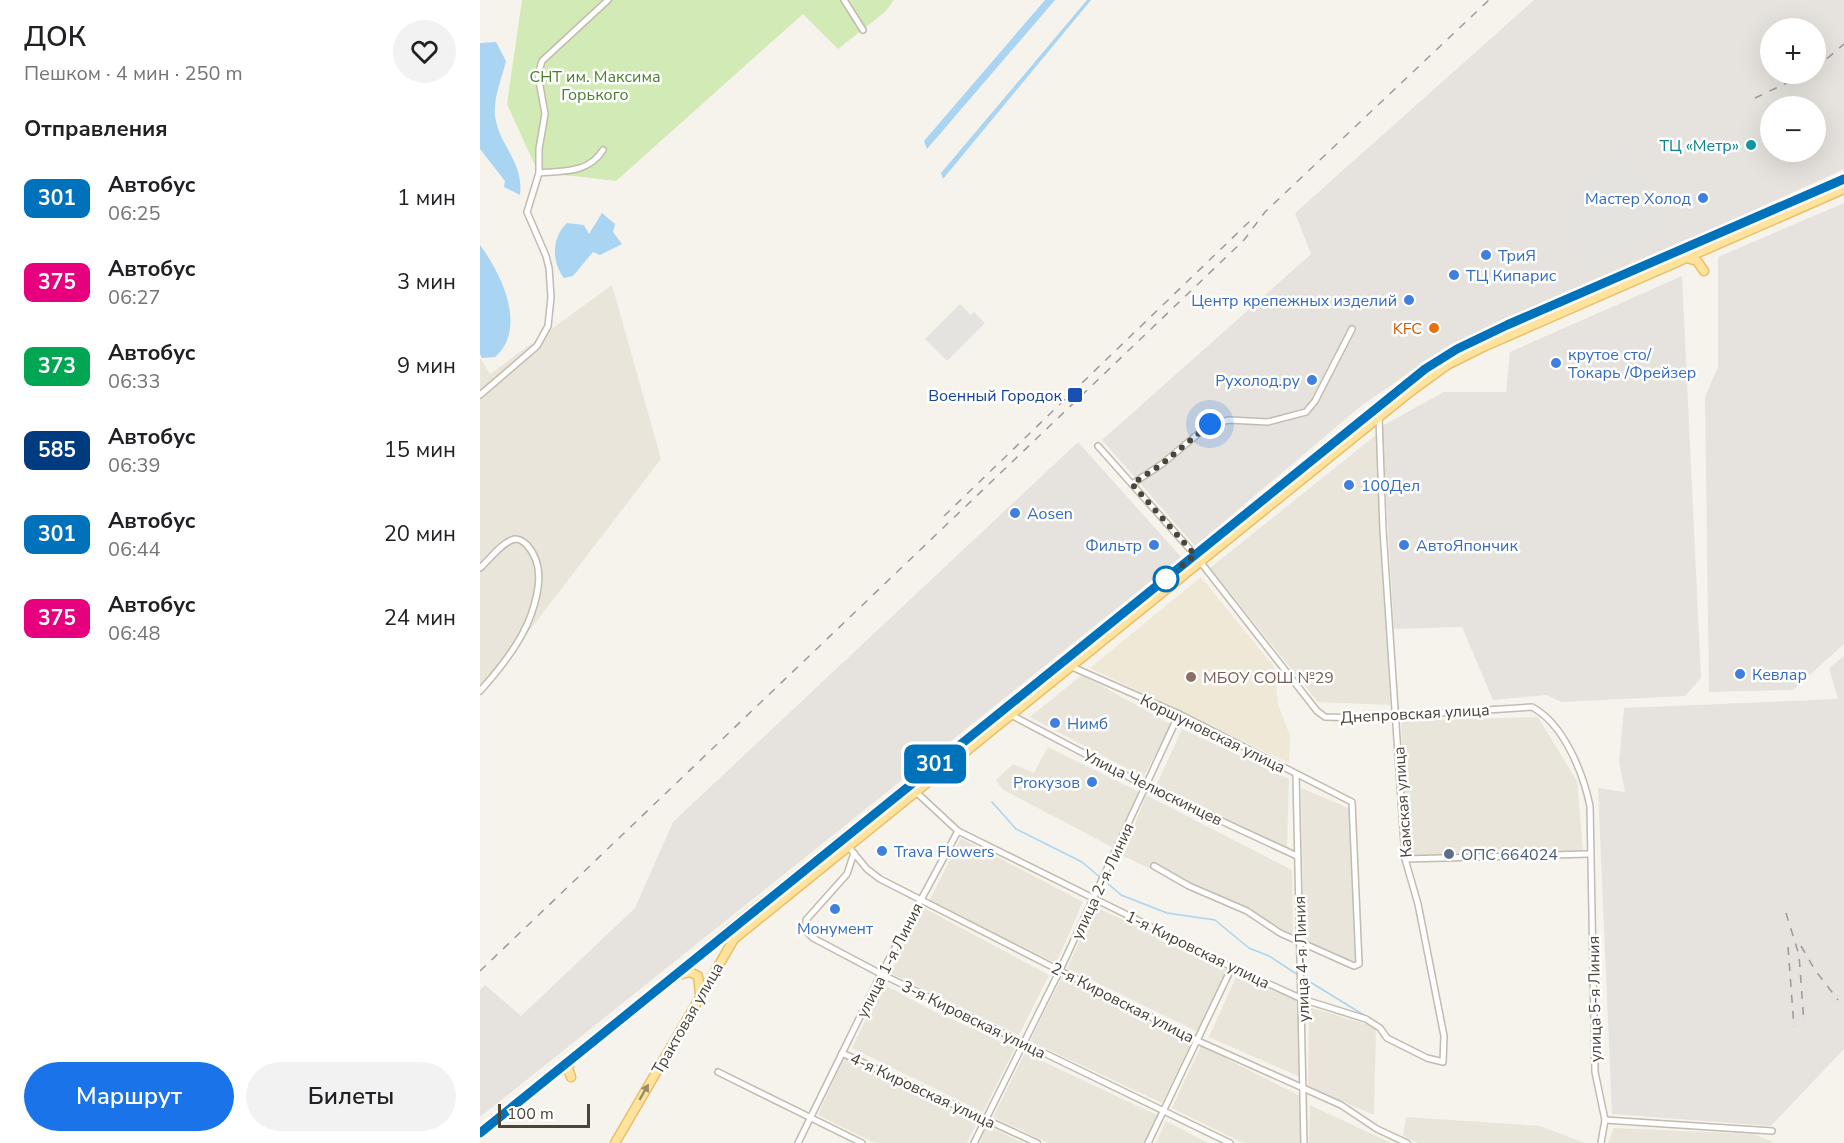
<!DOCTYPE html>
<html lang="ru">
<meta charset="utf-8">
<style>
:root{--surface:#fff;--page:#f2f2f2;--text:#202124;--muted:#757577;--accent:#1a73e8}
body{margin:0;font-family:"Nunito Sans",sans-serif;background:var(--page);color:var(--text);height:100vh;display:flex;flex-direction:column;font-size:22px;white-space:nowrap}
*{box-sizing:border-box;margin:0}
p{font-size:20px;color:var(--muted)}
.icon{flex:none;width:33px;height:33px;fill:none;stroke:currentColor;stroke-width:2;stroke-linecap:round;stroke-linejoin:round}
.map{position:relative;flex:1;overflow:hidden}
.drawer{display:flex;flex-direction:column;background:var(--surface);width:480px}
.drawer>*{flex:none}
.badge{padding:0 12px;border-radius:9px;font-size:21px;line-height:39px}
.controls{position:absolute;left:1280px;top:18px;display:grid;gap:12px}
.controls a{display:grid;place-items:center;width:66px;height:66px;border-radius:50%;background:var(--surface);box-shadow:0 6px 24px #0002;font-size:30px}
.scale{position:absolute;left:18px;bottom:15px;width:92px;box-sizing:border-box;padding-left:6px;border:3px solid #4b4439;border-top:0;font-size:16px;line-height:21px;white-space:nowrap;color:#4b4439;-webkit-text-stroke:4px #fff;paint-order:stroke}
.you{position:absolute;width:30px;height:30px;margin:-15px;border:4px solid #fff;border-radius:50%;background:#1a73e8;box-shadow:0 0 0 9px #1a73e833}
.map>.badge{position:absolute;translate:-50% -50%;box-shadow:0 0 0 3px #fff}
h2{padding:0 24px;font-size:22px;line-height:54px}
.round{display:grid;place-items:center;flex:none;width:63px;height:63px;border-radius:32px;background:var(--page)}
.headline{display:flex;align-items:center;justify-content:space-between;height:102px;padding:0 24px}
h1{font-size:28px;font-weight:600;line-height:45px}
.cta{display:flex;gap:12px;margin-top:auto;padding:12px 24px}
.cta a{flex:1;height:69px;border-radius:36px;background:var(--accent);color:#fff;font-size:24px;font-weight:600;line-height:69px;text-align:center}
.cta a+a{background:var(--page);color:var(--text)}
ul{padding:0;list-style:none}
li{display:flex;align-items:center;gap:18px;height:84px;padding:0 24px}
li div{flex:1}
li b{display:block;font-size:22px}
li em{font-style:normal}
li .badge{min-width:66px;font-weight:700;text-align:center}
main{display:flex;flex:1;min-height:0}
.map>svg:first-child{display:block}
.residential{fill:#eae5da}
.industrial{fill:#e6e2dd;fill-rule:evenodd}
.education{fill:#efe8d6}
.green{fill:#d2eab5}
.parking{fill:#e5e3e0}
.water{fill:#a9d4f2}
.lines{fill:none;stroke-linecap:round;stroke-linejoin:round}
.stream{stroke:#a9d4f2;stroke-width:1.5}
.street-casing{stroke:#c2bbae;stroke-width:8}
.primary-casing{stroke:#e6c16a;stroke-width:11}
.street{stroke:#fff;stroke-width:5}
.primary{stroke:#ffe39c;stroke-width:8}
.rail{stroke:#9a9a9a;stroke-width:1.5;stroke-dasharray:8 8;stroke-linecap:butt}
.oneway{fill:#9c8c66}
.line-casing{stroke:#fff;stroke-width:14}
.line{stroke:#0072bc;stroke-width:9}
.walk{stroke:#4b4439;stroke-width:6;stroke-dasharray:0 10.8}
.culture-dot{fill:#0f9aa8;stroke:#fff;stroke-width:2}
.shop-dot{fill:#3f7fe0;stroke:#fff;stroke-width:2}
.food-dot{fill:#e8710a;stroke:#fff;stroke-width:2}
.transit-dot{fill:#1a4fb4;stroke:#fff;stroke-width:2}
.stop-dot{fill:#fff;stroke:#0072bc;stroke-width:3}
.education-dot{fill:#8d6e63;stroke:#fff;stroke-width:2}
.service-dot{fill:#5c6f8a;stroke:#fff;stroke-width:2}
.labels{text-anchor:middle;stroke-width:5;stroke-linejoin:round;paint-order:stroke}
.park-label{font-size:16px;fill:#4a7f2a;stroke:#fff}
.culture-label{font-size:16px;fill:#0d838f;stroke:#fff;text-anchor:end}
.shop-label{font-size:16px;fill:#366cbe;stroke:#fff;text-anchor:start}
.food-label{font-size:16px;fill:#c56008;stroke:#fff;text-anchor:end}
.transit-label{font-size:16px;fill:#164399;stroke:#fff;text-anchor:end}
.education-label{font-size:16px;fill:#785e54;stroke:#fff;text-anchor:start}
.street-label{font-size:16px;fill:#4b4439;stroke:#fff}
.service-label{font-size:16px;fill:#4e5e75;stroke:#fff;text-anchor:start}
</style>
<main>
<section class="drawer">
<div class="headline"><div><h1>ДОК</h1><p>Пешком · 4 мин · 250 m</p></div><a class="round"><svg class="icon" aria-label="heart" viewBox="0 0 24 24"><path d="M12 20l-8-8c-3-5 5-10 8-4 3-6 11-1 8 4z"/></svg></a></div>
<h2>Отправления</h2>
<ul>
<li><span class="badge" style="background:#0072bc;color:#fff">301</span><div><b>Автобус</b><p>06:25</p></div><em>1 мин</em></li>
<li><span class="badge" style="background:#e6007e;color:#fff">375</span><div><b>Автобус</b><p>06:27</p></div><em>3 мин</em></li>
<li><span class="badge" style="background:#00a651;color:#fff">373</span><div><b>Автобус</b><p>06:33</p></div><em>9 мин</em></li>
<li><span class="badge" style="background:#003b80;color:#fff">585</span><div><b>Автобус</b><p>06:39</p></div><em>15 мин</em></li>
<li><span class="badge" style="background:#0072bc;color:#fff">301</span><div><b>Автобус</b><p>06:44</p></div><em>20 мин</em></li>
<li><span class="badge" style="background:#e6007e;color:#fff">375</span><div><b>Автобус</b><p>06:48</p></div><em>24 мин</em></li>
</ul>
<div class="cta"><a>Маршрут</a><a>Билеты</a></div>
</section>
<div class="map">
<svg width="1364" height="1143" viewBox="0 0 1364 1143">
<rect width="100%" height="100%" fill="#f6f3ec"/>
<g class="residential">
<polygon points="132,285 181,459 0,695 0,358 10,374"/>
<polygon points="896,435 910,705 838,702 730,568"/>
<polygon points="602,675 692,725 663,777 550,717"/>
<polygon points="1058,717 1097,781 1103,851 926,858 921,721"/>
<polygon points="702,729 809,779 807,847 676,786"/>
<polygon points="568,747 659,792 632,847 522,789 516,780 533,764 554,773"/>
<polygon points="821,788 871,809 879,967 824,943"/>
<polygon points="666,795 812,870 813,936 643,856"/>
<polygon points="481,838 603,902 576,963 449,901"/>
<polygon points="442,907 569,975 539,1035 410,973"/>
<polygon points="616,907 747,970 718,1032 587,968"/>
<polygon points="582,977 711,1044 682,1103 550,1041"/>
<polygon points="756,977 820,1001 820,1077 729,1037"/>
<polygon points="403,984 449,1009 535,1048 503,1112 372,1048"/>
<polygon points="829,1007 896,1027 894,1115 828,1086"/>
<polygon points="721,1046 820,1096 820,1143 763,1143 692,1108"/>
<polygon points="545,1053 679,1116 666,1143 568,1143 513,1117"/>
<polygon points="364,1057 497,1122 487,1143 395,1143 338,1115"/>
<polygon points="830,1105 911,1143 829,1143"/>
<polygon points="926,1117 1060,1126 1105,1143 938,1143 923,1136"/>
<polygon points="686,1121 728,1143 676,1143"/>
<polygon points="507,1125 543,1143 499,1143"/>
<polygon points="1134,1128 1274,1134 1295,1143 1128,1143"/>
</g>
<g class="industrial">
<path d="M1054,0H1364V169L950,358L881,406L715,546L622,440L831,254L815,213ZM1290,28H1335V74H1290ZM1290,106H1335V152H1290Z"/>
<polygon points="1364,203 1364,644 1313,690 1229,692 1225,397 1238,367 1238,257"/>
<polygon points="1202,276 1221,678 1205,696 1082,702 1066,695 1013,700 982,627 914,629 902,426 964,392 1026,392 1030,352"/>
<polygon points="598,442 701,557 0,1117 0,990 5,985 41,1016 155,908 193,822"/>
<polygon points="1364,656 1364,1049 1291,1126 1132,1114 1118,788 1145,792 1139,762 1144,708 1358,699 1349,668"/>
</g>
<polygon class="education" points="721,577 794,667 798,704 810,736 809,763 610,668"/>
<polygon class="green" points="42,0 414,0 405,12 358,49 323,14 136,181 58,172 27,104"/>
<g class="parking">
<polygon points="1143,152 1154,179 1162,176 1185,230 1107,265 1086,214 1126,169 1120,161 1126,155 1130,159"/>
<polygon points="480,304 491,315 494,312 505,323 467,361 445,339"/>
</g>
<g class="water">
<polygon points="565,0 575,0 447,149 444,141"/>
<polygon points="607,0 611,0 463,179 461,173"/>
<path d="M16,42L26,61C22,78 13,98 15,116C19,146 44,161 40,195L24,187L25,181L0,149V43Z"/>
<path d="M122,213L135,224L133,232L142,244L120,255L113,252L93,276L84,278C71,261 72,237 87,223L104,225L109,234Z"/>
<path d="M0,245C21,273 48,328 15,357L2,358L0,354Z"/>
</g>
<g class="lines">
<g class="stream">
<polyline points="512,802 536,829 602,862 621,878"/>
<polyline points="625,881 641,895 687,913 735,920 769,948 789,956 818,975"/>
<polyline points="822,977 887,1017"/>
</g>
<defs>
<g id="street">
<polyline points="364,0 383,30"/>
<path d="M59,173C83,171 109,173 123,150"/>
<polyline points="0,395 57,346 68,326 71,297 69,268 66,256 47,212 59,173 59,149 65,114 58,75 62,61 128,0"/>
<path d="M618,446L715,555L837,711L845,717L881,718L1052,707C1084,724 1103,773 1110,806L1115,1072L1125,1120L1121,1143"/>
<polyline points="652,484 682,464 730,424 749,420 788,422 826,412 835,401 872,329"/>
<path d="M0,568C9,560 23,541 35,539C40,539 44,542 47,545C65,565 59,592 51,615C41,643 20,669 0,691"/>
<polyline points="592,667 699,714 872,802 879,964 874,966 800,933 767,911 709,886 674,866"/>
<polyline points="531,715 666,786 817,856"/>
<polyline points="816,775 824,1143"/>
<polyline points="478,831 752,967 822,999 886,1019 900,1028 907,1038 947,1058 963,1062 964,1036 938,904 925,859 903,530 899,418"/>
<polyline points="368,846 387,869 400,879 718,1041 861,1105 897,1129 927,1143"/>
<polyline points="374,853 367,874 326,920 326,931 333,938 401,974 750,1143"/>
<polyline points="925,859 1109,854"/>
<polyline points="362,1053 557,1143"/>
<polyline points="238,1072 382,1143"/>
<polyline points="1125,1120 1292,1131"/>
<polyline points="318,1143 401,974 478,831 436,792"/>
<polyline points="494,1143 580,970 699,714"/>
<polyline points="668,1143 752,967"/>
</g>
<g id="primary">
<polyline points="1207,258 1217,261 1224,271"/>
<polyline points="198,975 246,932 945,369 977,349 1027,325 1364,179"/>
<polyline points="91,1077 88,1069 91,1060"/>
<polyline points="0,1133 198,975 210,972 218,976 220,994"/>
<polyline points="135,1143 254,939 930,392 967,365 1003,347 1364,189"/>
</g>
</defs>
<use href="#street" class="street-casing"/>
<use href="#primary" class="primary-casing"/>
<use href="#street" class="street"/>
<use href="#primary" class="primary"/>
<g class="rail">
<polyline points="1335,69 1364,44"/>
<polyline points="1275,98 1326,74"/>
<polyline points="464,516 771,220"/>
<polyline points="1306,913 1319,955 1324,1023"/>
<polyline points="1321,946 1335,970 1358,1000"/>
<polyline points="1308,947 1314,1027"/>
<polyline points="0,971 764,240 785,212 1009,0"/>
</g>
</g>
<defs><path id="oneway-solid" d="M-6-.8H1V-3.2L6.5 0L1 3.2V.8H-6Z" transform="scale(1.5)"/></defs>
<use class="oneway" href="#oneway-solid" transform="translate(164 1092) rotate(-60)"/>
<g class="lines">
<defs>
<polyline id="line" points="0,1133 945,369 977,349 1027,325 1364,179"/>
</defs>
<use href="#line" class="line-casing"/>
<use href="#line" class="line"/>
<polyline class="walk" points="686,579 715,555 652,484 682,464 730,424"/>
</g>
<circle class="culture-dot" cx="1271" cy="145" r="6"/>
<g class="shop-dot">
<circle cx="1223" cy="198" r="6"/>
<circle cx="1006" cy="255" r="6"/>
<circle cx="974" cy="275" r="6"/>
<circle cx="929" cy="300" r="6"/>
<circle cx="1076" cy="363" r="6"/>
<circle cx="832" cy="380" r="6"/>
<circle cx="869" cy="485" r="6"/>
<circle cx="535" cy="513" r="6"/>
<circle cx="674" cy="545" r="6"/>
<circle cx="924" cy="545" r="6"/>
<circle cx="1260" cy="674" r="6"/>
<circle cx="575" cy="723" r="6"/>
<circle cx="612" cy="782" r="6"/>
<circle cx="402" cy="851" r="6"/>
<circle cx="355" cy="909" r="6"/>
</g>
<circle class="food-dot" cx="954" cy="328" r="6"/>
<rect class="transit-dot" x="587" y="387" width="16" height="16" rx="3"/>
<circle class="stop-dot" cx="686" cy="579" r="12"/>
<circle class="education-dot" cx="711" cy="677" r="6"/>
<circle class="service-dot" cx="969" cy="854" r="6"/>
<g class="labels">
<g class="park-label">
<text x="115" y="82">СНТ им. Максима<tspan x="115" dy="18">Горького</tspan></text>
</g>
<g class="culture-label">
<text x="1259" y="151">ТЦ «Метр»</text>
</g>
<g class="shop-label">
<text x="1211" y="204" text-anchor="end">Мастер Холод</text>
<text x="1018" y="261">ТриЯ</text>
<text x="986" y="281">ТЦ Кипарис</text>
<text x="917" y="306" text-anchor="end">Центр крепежных изделий</text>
<text x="1088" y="360">крутое сто/<tspan x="1088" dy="18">Токарь /Фрейзер</tspan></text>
<text x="820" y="386" text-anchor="end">Рухолод.ру</text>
<text x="881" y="491">100Дел</text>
<text x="547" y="519">Aosen</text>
<text x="662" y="551" text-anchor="end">Фильтр</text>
<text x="936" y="551">АвтоЯпончик</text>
<text x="1272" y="680">Кевлар</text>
<text x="587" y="729">Нимб</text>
<text x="600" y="788" text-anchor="end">Proкузов</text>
<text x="414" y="857">Trava Flowers</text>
<text x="355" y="934" text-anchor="middle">Монумент</text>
</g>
<g class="food-label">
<text x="942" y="334">KFC</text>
</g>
<g class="transit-label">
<text x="582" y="401">Военный Городок</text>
</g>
<g class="education-label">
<text x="723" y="683">МБОУ СОШ №29</text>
</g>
<g class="street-label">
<text transform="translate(935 713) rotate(-3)" y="6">Днепровская улица</text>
<text transform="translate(733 733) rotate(26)" y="6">Коршуновская улица</text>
<text transform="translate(673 787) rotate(26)" y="6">Улица Челюскинцев</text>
<text transform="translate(922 802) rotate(-94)" y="6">Камская улица</text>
<text transform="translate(622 881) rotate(-65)" y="6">улица 2-я Линия</text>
<text transform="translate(718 949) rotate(26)" y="6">1-я Кировская улица</text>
<text transform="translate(821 959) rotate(-92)" y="6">улица 4-я Линия</text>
<text transform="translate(409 960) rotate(-63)" y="6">улица 1-я Линия</text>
<text transform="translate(1114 999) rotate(-91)" y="6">улица 5-я Линия</text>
<text transform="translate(643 1002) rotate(27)" y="6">2-я Кировская улица</text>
<text transform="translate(207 1018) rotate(-60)" y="6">Трактовая улица</text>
<text transform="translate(494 1019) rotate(26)" y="6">3-я Кировская улица</text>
<text transform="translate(443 1090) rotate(25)" y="6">4-я Кировская улица</text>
</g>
<g class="service-label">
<text x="981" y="860">ОПС 664024</text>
</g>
</g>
</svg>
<div class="controls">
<a>+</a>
<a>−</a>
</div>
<div class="scale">100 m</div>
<div class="you" style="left:730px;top:424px"></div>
<b class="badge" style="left:455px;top:764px;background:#0072bc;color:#fff">301</b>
</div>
</main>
